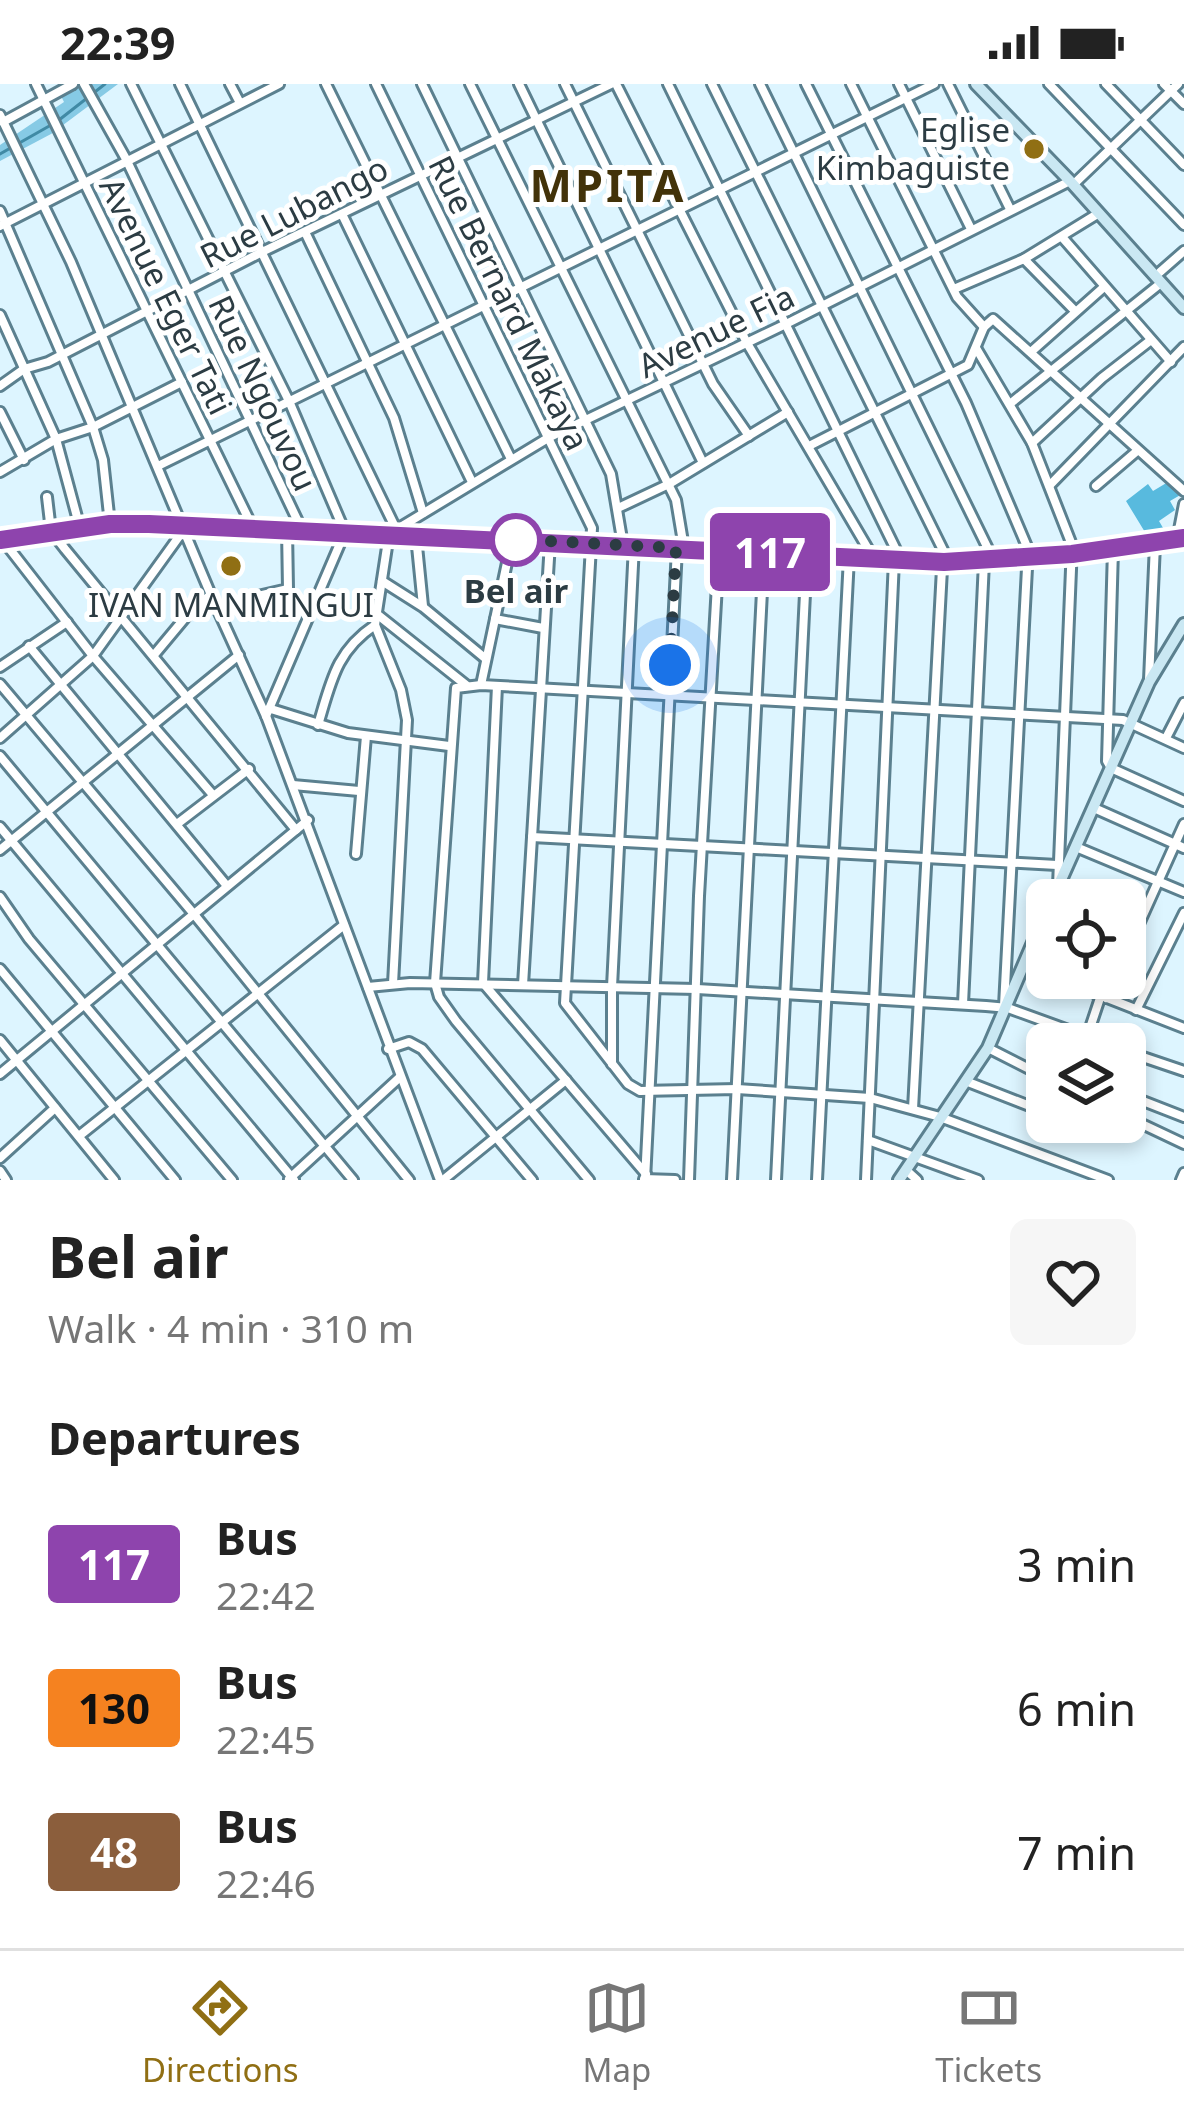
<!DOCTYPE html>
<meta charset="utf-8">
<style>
:root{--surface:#fff;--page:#f6f6f6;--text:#222;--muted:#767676;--line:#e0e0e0;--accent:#906f14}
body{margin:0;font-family:"Noto Sans",sans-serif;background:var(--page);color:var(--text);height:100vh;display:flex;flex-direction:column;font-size:45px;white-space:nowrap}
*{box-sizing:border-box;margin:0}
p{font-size:39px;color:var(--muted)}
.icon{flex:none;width:66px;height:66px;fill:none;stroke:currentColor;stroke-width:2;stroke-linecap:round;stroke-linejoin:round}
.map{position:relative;height:1096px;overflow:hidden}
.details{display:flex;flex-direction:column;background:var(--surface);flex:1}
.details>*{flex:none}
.badge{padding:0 24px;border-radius:9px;font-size:42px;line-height:78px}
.fabs{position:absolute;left:1026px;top:795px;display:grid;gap:24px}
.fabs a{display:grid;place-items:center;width:120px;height:120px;border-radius:18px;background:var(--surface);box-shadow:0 6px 18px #0003;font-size:60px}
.you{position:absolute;width:60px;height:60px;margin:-30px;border:9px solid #fff;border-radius:50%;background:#1a73e8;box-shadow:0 0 0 18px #1a73e833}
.map>.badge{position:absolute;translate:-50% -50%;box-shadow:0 0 0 6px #fff}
h2{padding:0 48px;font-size:45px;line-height:108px}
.round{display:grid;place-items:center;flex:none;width:126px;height:126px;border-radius:18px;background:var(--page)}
.overview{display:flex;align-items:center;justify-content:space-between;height:204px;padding:0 48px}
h1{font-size:57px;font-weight:700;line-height:90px}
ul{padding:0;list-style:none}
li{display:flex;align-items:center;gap:36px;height:144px;padding:0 48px}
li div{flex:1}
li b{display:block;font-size:45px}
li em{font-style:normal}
li .badge{min-width:132px;font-weight:700;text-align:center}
.status{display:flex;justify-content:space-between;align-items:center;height:84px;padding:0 60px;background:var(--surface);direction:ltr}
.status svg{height:33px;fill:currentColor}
.menu{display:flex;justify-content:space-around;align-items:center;height:168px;border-top:3px solid var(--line);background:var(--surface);font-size:33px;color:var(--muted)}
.menu a{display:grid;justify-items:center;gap:6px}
.menu .selected{color:var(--accent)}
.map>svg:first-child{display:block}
.green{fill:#86cae5}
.forest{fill:#58bade}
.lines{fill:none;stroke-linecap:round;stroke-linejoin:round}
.stream{stroke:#408aa5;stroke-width:3}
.street-casing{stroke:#5b808f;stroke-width:14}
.secondary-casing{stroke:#5b808f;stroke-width:16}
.street{stroke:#fff;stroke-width:8}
.secondary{stroke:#cae8f3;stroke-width:10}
.line-casing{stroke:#fff;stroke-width:27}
.line{stroke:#8e44ad;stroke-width:18}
.walk{stroke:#2c3c43;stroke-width:12;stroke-dasharray:0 21.6}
.poi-dot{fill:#906f14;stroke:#fff;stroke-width:4.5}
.stop-dot{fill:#fff;stroke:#8e44ad;stroke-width:6}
.labels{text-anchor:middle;stroke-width:10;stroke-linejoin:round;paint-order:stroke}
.poi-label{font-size:33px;fill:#2c3c43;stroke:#fff;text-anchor:end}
.street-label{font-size:33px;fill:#2c3c43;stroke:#fff}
.stop-label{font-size:33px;font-weight:bold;fill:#2c3c43;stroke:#fff}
.district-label{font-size:45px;font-weight:bold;letter-spacing:3px;fill:#423209;stroke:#fff}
</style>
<div class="status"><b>22:39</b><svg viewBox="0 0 49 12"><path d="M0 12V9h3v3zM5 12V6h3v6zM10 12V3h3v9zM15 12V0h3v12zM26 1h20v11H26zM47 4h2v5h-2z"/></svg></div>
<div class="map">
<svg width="1184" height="1096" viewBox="0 0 1184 1096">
<rect width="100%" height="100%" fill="#ddf5ff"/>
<polygon class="green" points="75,0 84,5 91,0 118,0 51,50 0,77 0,61 64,18 60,10"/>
<polygon class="forest" points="1173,395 1182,410 1170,417 1175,426 1159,437 1166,449 1151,458 1126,417 1148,400 1153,407"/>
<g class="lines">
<g class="stream">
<polyline points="59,36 105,0"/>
<polyline points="0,70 51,41"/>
</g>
<defs>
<g id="street">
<polyline points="36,0 253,444"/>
<polyline points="84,0 126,75 302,446"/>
<polyline points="131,0 289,317 345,448 266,632"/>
<polyline points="180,0 396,445"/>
<polyline points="230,0 240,19"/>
<polyline points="326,0 511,375"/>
<polyline points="376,0 592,444 565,919 628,1000 640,1007 737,1005 870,1014 940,1033 1108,1096"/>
<polyline points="422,0 611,390 623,461"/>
<polyline points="470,0 676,416 684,464"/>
<polyline points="519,0 703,379"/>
<polyline points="565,0 713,300 749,352"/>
<polyline points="616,0 747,259 874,475"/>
<polyline points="668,0 901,476"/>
<polyline points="712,0 943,466 913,1025"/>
<polyline points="760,0 994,477"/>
<polyline points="806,0 966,319 1028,465 1004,922"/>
<polyline points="851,0 957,213 984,243"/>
<polyline points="899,0 971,145"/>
<polyline points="948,0 1010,125"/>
<polyline points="1049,0 1184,141"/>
<polyline points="1106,0 1184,81"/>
<polyline points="1164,0 1184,20"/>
<polyline points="0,31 71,178 211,511 266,632 440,1096"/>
<polyline points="3,38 73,0"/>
<polyline points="1077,97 1178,0"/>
<polyline points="0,127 93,343 103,376 110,440"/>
<polyline points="342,130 472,398"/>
<polyline points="0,142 279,0"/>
<polyline points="305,148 394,334 423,429"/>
<polyline points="1062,153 1171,278"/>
<polyline points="1024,175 1075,227"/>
<polyline points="1160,188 1184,167"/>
<polyline points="954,205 1024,175 1099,129"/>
<polyline points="0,231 56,355 80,444"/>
<polyline points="976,264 1032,359 1072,461 1058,802 1089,816"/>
<polyline points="1032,267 1104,203"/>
<polyline points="0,302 24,285 48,278 264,167 611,0"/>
<polyline points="1011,319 1161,199"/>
<polyline points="0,328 24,376"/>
<polyline points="1032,359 1102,294 1151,256"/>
<polyline points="809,362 968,281 984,243 993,235 1184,407"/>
<polyline points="158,382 934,0"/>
<polyline points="0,388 56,355 93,343 182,298"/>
<polyline points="1050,401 1184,263"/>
<polyline points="1096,402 1137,367"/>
<polyline points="47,413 51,447 65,465 296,746"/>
<polyline points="618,424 669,400 788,328"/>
<polyline points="416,452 423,522"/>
<polyline points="2,455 93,572 213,711"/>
<polyline points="0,456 110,440 149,440 945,478 1072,470 1184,454"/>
<polyline points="1177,456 1184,420"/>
<polyline points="1113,465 1107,677 1111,684 1184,717"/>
<polyline points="382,497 423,523 486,575"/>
<polyline points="249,514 288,505 287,445"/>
<polyline points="378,531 466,601"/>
<polyline points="495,535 543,544"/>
<polyline points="29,562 227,802"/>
<polyline points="154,571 194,523 211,511"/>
<polyline points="0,583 67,538"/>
<polyline points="1149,596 1155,460"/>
<polyline points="0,600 193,829 409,1096"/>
<polyline points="481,601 512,455"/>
<polyline points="497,602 483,899 646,1090"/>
<polyline points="271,625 348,649 449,662"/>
<path d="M318,641C331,598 336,567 375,541"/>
<polyline points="0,654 93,572 183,447"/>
<polyline points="1166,654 1184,619"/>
<polyline points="0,672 353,1096"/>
<polyline points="293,701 359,707"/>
<polyline points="1094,724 1184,764"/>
<polyline points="177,740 249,685"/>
<polyline points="0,743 294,1096"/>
<polyline points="532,753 1057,781"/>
<polyline points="1076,763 1184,808"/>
<polyline points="0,766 239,571"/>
<polyline points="356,770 366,652"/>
<polyline points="0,813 29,855 232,1096"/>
<polyline points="1125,871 1184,740"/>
<polyline points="1025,881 1047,890"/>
<polyline points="0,885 175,1096"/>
<polyline points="1056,894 1184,944"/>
<polyline points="393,900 407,636 401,606 375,541 389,450 548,354 786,240 1070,97"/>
<polyline points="523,901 550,458"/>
<polyline points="368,903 410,899 697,905 986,922 1008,924 1107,960"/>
<polyline points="1106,914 1115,894"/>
<polyline points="963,920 984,478"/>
<polyline points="1136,926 1184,829"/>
<polyline points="1087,953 1101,911"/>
<polyline points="0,956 114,1096"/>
<polyline points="988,964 1047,994"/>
<polyline points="388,965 409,958 422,965 532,1096"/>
<polyline points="1125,967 1184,987"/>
<polyline points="612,980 612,903 634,461"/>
<polyline points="0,990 308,736"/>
<polyline points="968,998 1040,1026 1047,1023"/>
<polyline points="1125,1010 1184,1033"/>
<polyline points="1125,1032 1184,1060"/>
<polyline points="79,1052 344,841"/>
<polyline points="868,1056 978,1096"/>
<polyline points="0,1074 55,1024"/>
<polyline points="906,1086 917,1096"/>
<polyline points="0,1087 6,1096"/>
<polyline points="289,1095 400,993"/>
<polyline points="644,1095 675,1096"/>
<polyline points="443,1096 566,996"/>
<polyline points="589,1096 456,937 439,913 435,899 456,604 481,601 1123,636 1184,664"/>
<polyline points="645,1096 677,464"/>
<polyline points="689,1096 699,812 719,466"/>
<polyline points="732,1096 764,468"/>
<polyline points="776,1096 807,469"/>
<polyline points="817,1096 849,473"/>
<polyline points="866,1096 894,476"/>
<polyline points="1181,1096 1184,1089"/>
</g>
<g id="secondary">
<polyline points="976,0 1070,97 1184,224"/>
<polyline points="1052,816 1149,598 1184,540"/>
<polyline points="899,1096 988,964 1047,826"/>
</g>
</defs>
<use href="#street" class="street-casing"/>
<use href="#secondary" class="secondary-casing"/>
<use href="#street" class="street"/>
<use href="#secondary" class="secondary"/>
</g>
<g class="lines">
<defs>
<polyline id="line" points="0,456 110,440 149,440 944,478 1072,470 1184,454"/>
</defs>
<use href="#line" class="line-casing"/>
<use href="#line" class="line"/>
<polyline class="walk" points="516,456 512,455 676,464 670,581"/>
</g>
<g class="poi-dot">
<circle cx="1034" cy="65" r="12"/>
<circle cx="231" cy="482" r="12"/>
</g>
<circle class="stop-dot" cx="516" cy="456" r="24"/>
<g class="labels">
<g class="poi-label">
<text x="1010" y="58">Eglise<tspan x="1010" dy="38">Kimbaguiste</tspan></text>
<text x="231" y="533" text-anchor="middle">IVAN MANMINGUI</text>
</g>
<g class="street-label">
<text transform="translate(294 128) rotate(-27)" y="12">Rue Lubango</text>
<text transform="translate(166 212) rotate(64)" y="12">Avenue Eger Tati</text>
<text transform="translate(509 219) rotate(64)" y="12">Rue Bernard Makaya</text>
<text transform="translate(716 247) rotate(-26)" y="12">Avenue Fia</text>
<text transform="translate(263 309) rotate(65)" y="12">Rue Ngouvou</text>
</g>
<g class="stop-label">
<text x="516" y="519">Bel air</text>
</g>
<g class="district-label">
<text x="608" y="118">MPITA</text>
</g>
</g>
</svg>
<div class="fabs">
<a><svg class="icon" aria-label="locate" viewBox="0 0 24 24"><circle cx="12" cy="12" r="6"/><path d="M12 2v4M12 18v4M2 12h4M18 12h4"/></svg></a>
<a><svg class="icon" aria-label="layers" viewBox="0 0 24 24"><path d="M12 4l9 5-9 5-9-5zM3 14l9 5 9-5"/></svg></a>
</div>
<div class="you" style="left:670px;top:581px"></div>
<b class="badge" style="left:770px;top:468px;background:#8e44ad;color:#fff">117</b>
</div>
<section class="details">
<div class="overview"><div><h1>Bel air</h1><p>Walk · 4 min · 310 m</p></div><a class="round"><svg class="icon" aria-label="heart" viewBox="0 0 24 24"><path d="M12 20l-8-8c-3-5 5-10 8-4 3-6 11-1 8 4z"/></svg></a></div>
<h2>Departures</h2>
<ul>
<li><span class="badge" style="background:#8e44ad;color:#fff">117</span><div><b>Bus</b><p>22:42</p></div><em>3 min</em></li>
<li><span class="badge" style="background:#f58220;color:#111">130</span><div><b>Bus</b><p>22:45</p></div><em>6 min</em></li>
<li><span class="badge" style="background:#8b5e3c;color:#fff">48</span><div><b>Bus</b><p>22:46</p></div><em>7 min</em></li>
</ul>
</section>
<nav class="menu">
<a class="selected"><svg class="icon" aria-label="directions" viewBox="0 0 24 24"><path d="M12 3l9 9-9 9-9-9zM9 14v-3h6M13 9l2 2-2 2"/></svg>Directions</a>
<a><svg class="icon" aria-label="map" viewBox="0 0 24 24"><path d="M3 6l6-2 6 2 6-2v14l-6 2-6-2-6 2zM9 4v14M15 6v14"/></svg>Map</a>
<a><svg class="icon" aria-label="tickets" viewBox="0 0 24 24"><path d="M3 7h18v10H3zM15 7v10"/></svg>Tickets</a>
</nav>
